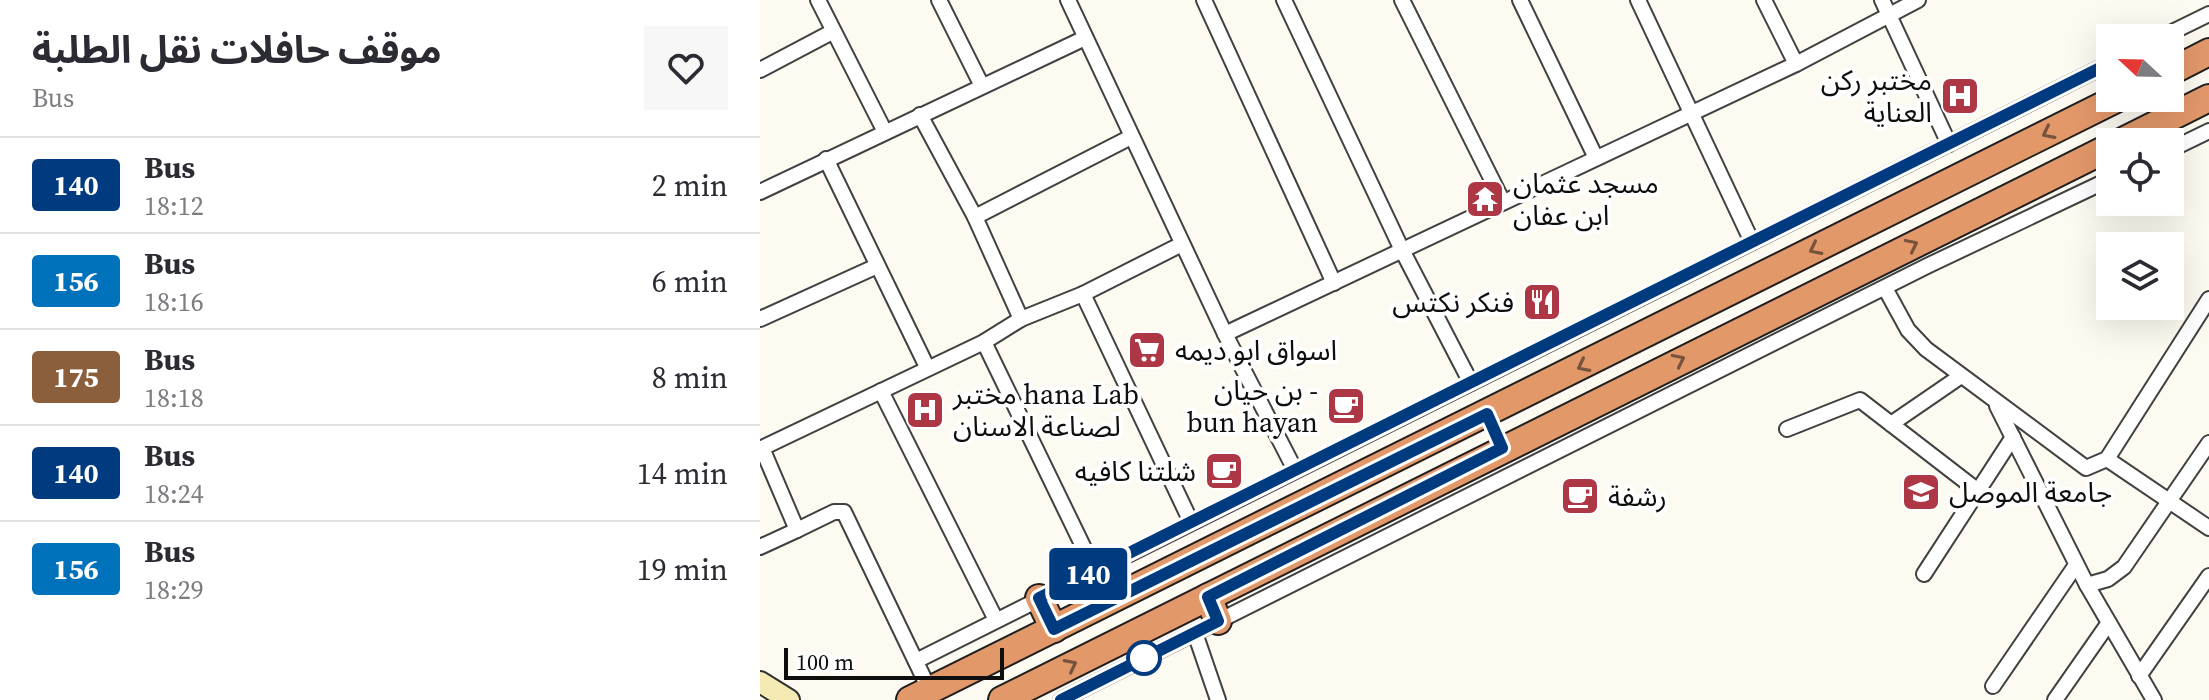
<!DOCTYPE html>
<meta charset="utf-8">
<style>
:root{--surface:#fff;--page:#f7f7f7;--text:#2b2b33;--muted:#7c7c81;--line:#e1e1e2}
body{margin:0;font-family:"Source Serif 4","Noto Sans Arabic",serif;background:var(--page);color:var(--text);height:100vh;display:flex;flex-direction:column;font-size:30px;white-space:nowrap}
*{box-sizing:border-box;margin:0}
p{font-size:26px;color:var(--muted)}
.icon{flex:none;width:44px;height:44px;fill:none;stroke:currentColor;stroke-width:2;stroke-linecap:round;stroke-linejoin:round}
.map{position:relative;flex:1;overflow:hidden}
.details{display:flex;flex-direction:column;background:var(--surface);width:760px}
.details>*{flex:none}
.badge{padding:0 16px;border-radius:6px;font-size:28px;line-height:52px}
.needle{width:52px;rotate:292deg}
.fabs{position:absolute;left:1336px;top:24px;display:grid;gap:16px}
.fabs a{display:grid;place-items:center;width:88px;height:88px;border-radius:0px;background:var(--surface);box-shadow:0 8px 32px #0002;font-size:40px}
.scale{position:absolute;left:24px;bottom:20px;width:220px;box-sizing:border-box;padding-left:8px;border:4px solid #0e0e0e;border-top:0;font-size:22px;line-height:28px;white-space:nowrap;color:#0e0e0e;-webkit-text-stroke:6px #fff;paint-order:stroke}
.map>.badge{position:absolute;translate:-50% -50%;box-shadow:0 0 0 4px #fff}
.round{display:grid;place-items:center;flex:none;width:84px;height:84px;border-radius:0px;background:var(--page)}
.overview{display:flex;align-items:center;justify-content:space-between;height:136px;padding:0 32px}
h1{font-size:38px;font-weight:700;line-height:60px}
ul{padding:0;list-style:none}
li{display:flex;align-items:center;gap:24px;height:96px;padding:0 32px;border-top:2px solid var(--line)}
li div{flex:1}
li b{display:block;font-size:30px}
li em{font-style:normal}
li .badge{min-width:88px;font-weight:700;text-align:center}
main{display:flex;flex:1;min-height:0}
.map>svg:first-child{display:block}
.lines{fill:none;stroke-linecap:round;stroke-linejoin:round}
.street-casing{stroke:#414141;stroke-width:18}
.secondary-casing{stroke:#303030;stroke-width:24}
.highway-casing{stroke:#1f1f1f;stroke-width:30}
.street{stroke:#fff;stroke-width:14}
.secondary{stroke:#f5e9b4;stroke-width:20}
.highway{stroke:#e3986a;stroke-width:26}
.oneway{stroke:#78533c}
.line-casing{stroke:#fff;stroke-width:18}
.line{stroke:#003b80;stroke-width:12}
.stop-dot{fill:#fff;stroke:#003b80;stroke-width:4}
.labels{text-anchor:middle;stroke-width:8;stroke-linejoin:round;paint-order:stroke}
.poi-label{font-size:28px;fill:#0e0e0e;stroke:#fff;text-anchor:start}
</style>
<main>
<section class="details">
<div class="overview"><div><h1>موقف حافلات نقل الطلبة</h1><p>Bus</p></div><a class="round"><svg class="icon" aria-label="heart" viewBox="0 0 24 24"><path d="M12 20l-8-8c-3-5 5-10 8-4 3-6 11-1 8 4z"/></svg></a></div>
<ul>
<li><span class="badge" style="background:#003b80;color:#fff">140</span><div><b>Bus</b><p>18:12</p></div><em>2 min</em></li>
<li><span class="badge" style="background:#0072bc;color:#fff">156</span><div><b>Bus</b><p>18:16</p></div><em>6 min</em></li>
<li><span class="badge" style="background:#8b5e3c;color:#fff">175</span><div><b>Bus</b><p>18:18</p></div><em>8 min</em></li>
<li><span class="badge" style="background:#003b80;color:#fff">140</span><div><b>Bus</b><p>18:24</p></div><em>14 min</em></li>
<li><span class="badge" style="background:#0072bc;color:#fff">156</span><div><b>Bus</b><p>18:29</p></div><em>19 min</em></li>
</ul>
</section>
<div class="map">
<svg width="1449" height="700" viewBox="0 0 1449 700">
<rect width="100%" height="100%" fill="#fdfaf1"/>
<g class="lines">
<defs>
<g id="street">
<polyline points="58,0 125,132"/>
<polyline points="179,0 222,86"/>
<polyline points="308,0 465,334 535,470"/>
<polyline points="444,0 574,283"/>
<polyline points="524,0 642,250 711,383"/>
<polyline points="642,0 743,202"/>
<polyline points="760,0 836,158"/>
<polyline points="878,0 992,242"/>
<polyline points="1004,0 1036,64"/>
<polyline points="1122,0 1189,144"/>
<polyline points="1400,38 1449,14"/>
<polyline points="0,70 72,32"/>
<polyline points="160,115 215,217 261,319"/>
<polyline points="1410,150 1449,131"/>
<polyline points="66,159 167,367"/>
<polyline points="0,192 325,38"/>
<polyline points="215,217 371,137"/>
<polyline points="1125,288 1148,330 1166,349 1326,468 1347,459 1449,299"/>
<polyline points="323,294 431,522"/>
<polyline points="0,319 117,266"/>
<polyline points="465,334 1036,64 1158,0"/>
<polyline points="224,342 335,571"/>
<polyline points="121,391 236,620"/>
<polyline points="1237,406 1327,585 1394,700"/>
<polyline points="1131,424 1201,376"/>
<polyline points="1027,429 1100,400 1218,491"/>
<polyline points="2,448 37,530 74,512 84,512 170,691"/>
<polyline points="0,449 224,342 261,319 323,294 422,244"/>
<polyline points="1347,459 1449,528"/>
<polyline points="0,547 37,530"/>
<polyline points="1164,574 1253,437"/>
<polyline points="1327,585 1348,579 1364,567 1449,443"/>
<polyline points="435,633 458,700"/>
<polyline points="156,661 1350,63"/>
<polyline points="1379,676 1449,576"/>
<polyline points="1233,686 1316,565"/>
<polyline points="301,700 1167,266 1350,179"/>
<polyline points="1295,700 1348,624"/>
</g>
<polyline id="secondary" points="0,682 29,700"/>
<g id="highway">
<polyline points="1410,72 1449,52"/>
<polyline points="1361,142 1449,98"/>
<polyline points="448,597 458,621"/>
<polyline points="279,598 294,629"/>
<polyline points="150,700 1358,98"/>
<polyline points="242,700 1350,147"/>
</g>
</defs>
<use href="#street" class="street-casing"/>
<use href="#secondary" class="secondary-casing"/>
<use href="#highway" class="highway-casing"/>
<use href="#street" class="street"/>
<use href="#secondary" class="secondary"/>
<use href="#highway" class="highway"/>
</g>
<defs><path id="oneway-chevron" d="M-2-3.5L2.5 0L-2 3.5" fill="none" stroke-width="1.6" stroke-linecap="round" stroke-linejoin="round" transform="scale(2)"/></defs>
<g class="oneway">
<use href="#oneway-chevron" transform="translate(1288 133) rotate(153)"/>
<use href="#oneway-chevron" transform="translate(1152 245) rotate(-26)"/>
<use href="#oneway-chevron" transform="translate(1055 249) rotate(153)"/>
<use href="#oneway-chevron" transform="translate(919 360) rotate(-26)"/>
<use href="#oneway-chevron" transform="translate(823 366) rotate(153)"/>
<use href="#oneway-chevron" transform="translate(311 665) rotate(-27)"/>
</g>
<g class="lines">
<defs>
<polyline id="line" points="301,700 458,621 448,597 742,448 727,414 294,629 279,598 1350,63"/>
</defs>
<use href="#line" class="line-casing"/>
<use href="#line" class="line"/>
</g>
<defs>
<symbol id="hospital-square" viewBox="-11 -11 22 22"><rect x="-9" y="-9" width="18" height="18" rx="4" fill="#ae3746" stroke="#fff"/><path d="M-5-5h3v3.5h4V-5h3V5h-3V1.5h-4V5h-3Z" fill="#fff"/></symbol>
<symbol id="temple-square" viewBox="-11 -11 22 22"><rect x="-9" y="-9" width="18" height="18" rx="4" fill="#ae3746" stroke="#fff"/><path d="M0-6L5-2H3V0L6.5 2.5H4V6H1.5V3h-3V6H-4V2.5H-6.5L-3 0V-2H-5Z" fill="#fff"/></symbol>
<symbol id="restaurant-square" viewBox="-11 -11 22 22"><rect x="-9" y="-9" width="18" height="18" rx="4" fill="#ae3746" stroke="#fff"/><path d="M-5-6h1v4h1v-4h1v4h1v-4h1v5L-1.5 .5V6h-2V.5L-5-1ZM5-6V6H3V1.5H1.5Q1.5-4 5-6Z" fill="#fff"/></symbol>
<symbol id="supermarket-square" viewBox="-11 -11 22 22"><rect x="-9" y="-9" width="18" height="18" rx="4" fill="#ae3746" stroke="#fff"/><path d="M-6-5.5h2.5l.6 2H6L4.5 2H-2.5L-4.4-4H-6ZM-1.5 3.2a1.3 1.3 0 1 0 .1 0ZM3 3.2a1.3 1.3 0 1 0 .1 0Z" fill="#fff"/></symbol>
<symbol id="cafe-square" viewBox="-11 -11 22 22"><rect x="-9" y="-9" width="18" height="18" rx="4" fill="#ae3746" stroke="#fff"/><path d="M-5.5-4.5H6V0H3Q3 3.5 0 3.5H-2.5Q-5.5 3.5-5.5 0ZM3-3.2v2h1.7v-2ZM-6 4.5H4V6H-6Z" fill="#fff"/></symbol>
<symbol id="university-square" viewBox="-11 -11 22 22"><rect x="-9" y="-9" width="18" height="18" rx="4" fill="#ae3746" stroke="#fff"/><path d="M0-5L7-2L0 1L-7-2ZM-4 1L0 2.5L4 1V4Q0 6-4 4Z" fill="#fff"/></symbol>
</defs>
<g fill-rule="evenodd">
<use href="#hospital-square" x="1178" y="74" width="44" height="44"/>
<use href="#temple-square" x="703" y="177" width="44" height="44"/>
<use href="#restaurant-square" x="760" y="280" width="44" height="44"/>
<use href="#supermarket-square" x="365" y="328" width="44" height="44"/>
<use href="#cafe-square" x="564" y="384" width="44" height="44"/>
<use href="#hospital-square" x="143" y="388" width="44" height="44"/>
<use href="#cafe-square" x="442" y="449" width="44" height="44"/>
<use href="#university-square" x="1139" y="470" width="44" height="44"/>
<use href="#cafe-square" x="798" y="474" width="44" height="44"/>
</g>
<circle class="stop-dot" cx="384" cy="658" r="16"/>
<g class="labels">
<g class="poi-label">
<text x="1172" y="90" text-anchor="end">مختبر ركن<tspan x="1172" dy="32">العناية</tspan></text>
<text x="753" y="193">مسجد عثمان<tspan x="753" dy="32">ابن عفان</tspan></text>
<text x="754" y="312" text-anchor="end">فنكر نكتس</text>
<text x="415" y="360">اسواق ابو ديمه</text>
<text x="558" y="400" text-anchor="end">بن حيان -<tspan x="558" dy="32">bun hayan</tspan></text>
<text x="193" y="404">مختبر hana Lab<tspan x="193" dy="32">لصناعة الاسنان</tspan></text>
<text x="436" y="481" text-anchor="end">شلتنا كافيه</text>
<text x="1189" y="502">جامعة الموصل</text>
<text x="848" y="506">رشفة</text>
</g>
</g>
</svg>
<div class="fabs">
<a><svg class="needle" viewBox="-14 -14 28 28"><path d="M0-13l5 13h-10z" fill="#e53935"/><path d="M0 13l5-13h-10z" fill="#7c7c81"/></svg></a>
<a><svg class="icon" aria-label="locate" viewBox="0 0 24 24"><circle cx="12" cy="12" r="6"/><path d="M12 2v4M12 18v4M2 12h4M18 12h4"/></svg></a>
<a><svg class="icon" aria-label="layers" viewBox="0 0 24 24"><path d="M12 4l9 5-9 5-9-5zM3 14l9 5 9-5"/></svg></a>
</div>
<div class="scale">100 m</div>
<b class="badge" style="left:328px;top:574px;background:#003b80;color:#fff">140</b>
</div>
</main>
